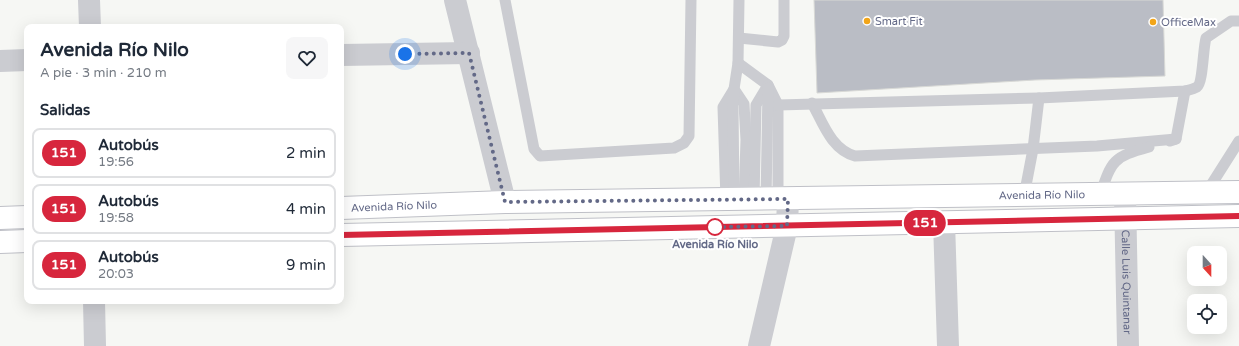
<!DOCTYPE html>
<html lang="es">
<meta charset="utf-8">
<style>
:root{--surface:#fff;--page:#f6f6f7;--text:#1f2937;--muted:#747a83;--line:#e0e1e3}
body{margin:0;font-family:"Varela Round",sans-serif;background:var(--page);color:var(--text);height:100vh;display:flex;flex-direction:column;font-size:15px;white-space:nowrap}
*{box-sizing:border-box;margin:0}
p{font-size:13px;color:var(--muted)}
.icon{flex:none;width:22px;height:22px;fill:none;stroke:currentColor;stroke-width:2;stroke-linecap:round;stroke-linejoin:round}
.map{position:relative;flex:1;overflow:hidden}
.sheet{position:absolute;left:24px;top:24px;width:320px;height:280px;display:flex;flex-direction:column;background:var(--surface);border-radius:8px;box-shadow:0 4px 16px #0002}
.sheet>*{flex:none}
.badge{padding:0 8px;border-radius:13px;font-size:14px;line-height:26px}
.needle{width:26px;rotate:159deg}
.controls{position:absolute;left:1187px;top:246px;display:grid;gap:8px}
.controls a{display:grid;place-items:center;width:40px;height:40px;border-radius:8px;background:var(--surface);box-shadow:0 4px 16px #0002;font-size:20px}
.you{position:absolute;width:20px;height:20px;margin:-10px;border:3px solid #fff;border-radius:50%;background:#1a73e8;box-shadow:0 0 0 6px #1a73e833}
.map>.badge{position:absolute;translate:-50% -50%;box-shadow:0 0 0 2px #fff}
h2{padding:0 16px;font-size:15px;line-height:36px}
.round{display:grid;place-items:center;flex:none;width:42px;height:42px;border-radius:8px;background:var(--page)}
.overview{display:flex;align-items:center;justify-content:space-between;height:68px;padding:0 16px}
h1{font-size:19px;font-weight:700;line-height:30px}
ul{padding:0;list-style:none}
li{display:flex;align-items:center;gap:12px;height:50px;margin:0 8px 6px;padding:0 8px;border:2px solid var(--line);border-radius:8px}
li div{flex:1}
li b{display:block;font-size:15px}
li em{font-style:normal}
li .badge{min-width:44px;font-weight:700;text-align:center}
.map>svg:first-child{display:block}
.building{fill:#babdc5;stroke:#d8d9d6}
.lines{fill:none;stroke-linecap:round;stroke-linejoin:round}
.secondary-casing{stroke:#bfc0c7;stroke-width:24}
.lane{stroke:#cbccd1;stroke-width:11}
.street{stroke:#cbccd1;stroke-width:22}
.secondary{stroke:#fff;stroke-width:22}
.line-casing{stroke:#fff;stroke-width:9}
.line{stroke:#d7263d;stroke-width:6}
.walk{stroke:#636987;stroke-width:4;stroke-dasharray:0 7.2}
.poi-dot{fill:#f2a519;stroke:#fff;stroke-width:1.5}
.stop-dot{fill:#fff;stroke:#d7263d;stroke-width:2}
.labels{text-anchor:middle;stroke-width:4;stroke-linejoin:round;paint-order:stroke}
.poi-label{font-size:11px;fill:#636987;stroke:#fff;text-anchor:start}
.street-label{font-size:11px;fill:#636987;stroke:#fff}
.stop-label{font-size:11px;font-weight:bold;fill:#636987;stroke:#fff}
</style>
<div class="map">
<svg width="1239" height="346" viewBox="0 0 1239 346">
<rect width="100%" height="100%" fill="#f6f7f4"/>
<polygon class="building" points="814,0 1163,0 1165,76 1035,80 817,93"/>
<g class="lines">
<defs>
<g id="secondary">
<path id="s2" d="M341,208L505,202L1239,192"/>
<polyline points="0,218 27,217"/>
<polyline points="341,235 1239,216"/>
<polyline points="0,242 27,241"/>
</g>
</defs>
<use href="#secondary" class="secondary-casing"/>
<g class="lane">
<polyline points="505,0 534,149 540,156 674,148 684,143 689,136 691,0"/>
<polyline points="739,38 778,42 782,40 784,36 784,0"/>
<polyline points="738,63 768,85 778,105 778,200"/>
<path d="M812,103C823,123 831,149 855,156L1097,146L1176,139"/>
<path d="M778,105L1039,98L1185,91C1189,90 1194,89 1197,87C1203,83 1203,48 1206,38L1231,21H1239"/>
<polyline points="1170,141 1176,139 1185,91"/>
<polyline points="1206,193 1239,141"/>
<path d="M1100,195C1112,160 1113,157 1149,147"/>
<polyline points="1024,196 1033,149 1039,98"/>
<polyline points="726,200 723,107 734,89 744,104 746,140 744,200"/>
<polyline points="734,200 733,105 734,89 738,63 739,0"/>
<polyline points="754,200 756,105 768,85"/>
<polyline points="766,200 768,88"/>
</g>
<g class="street">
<polyline points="89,0 90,27"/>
<polyline points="455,0 505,202"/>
<polyline points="341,55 469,53"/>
<polyline points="0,61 27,60"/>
<path id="s1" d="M1125,195L1128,346"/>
<polyline points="944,222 948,346"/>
<polyline points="94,301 95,346"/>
<polyline points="759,346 787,226 788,199"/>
</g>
<use href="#secondary" class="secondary"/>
</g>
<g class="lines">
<defs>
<polyline id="line" points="341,235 1239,216"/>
</defs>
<use href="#line" class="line-casing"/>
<use href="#line" class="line"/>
<polyline class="walk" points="405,54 469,53 505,202 788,199 787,226 715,227"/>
</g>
<g class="poi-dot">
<circle cx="867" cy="21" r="4"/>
<circle cx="1153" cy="22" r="4"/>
</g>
<circle class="stop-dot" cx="715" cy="227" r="8"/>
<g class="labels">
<g class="poi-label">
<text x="875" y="25">Smart Fit</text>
<text x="1161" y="26">OfficeMax</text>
</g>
<g class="street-label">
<text dy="4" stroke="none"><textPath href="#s2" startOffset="701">Avenida Río Nilo</textPath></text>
<text dy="4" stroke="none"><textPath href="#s2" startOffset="53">Avenida Río Nilo</textPath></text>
<text dy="4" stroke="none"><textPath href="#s1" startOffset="87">Calle Luis Quintanar</textPath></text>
</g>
<g class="stop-label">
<text x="715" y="248">Avenida Río Nilo</text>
</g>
</g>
</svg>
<div class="controls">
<a><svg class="needle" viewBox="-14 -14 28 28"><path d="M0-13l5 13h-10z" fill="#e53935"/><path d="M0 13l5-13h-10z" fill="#747a83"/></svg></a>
<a><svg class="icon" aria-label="locate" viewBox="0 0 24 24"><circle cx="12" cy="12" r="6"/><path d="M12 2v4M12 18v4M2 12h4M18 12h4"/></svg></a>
</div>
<div class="you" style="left:405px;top:54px"></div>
<b class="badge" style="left:925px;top:223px;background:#d7263d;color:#fff">151</b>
<section class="sheet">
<div class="overview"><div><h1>Avenida Río Nilo</h1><p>A pie · 3 min · 210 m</p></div><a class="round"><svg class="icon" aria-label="heart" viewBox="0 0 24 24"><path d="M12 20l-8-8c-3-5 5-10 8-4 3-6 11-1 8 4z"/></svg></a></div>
<h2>Salidas</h2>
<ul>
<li><span class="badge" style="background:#d7263d;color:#fff">151</span><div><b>Autobús</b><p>19:56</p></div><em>2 min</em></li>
<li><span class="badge" style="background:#d7263d;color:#fff">151</span><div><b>Autobús</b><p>19:58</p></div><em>4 min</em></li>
<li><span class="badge" style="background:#d7263d;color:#fff">151</span><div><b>Autobús</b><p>20:03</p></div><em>9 min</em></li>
</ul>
</section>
</div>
